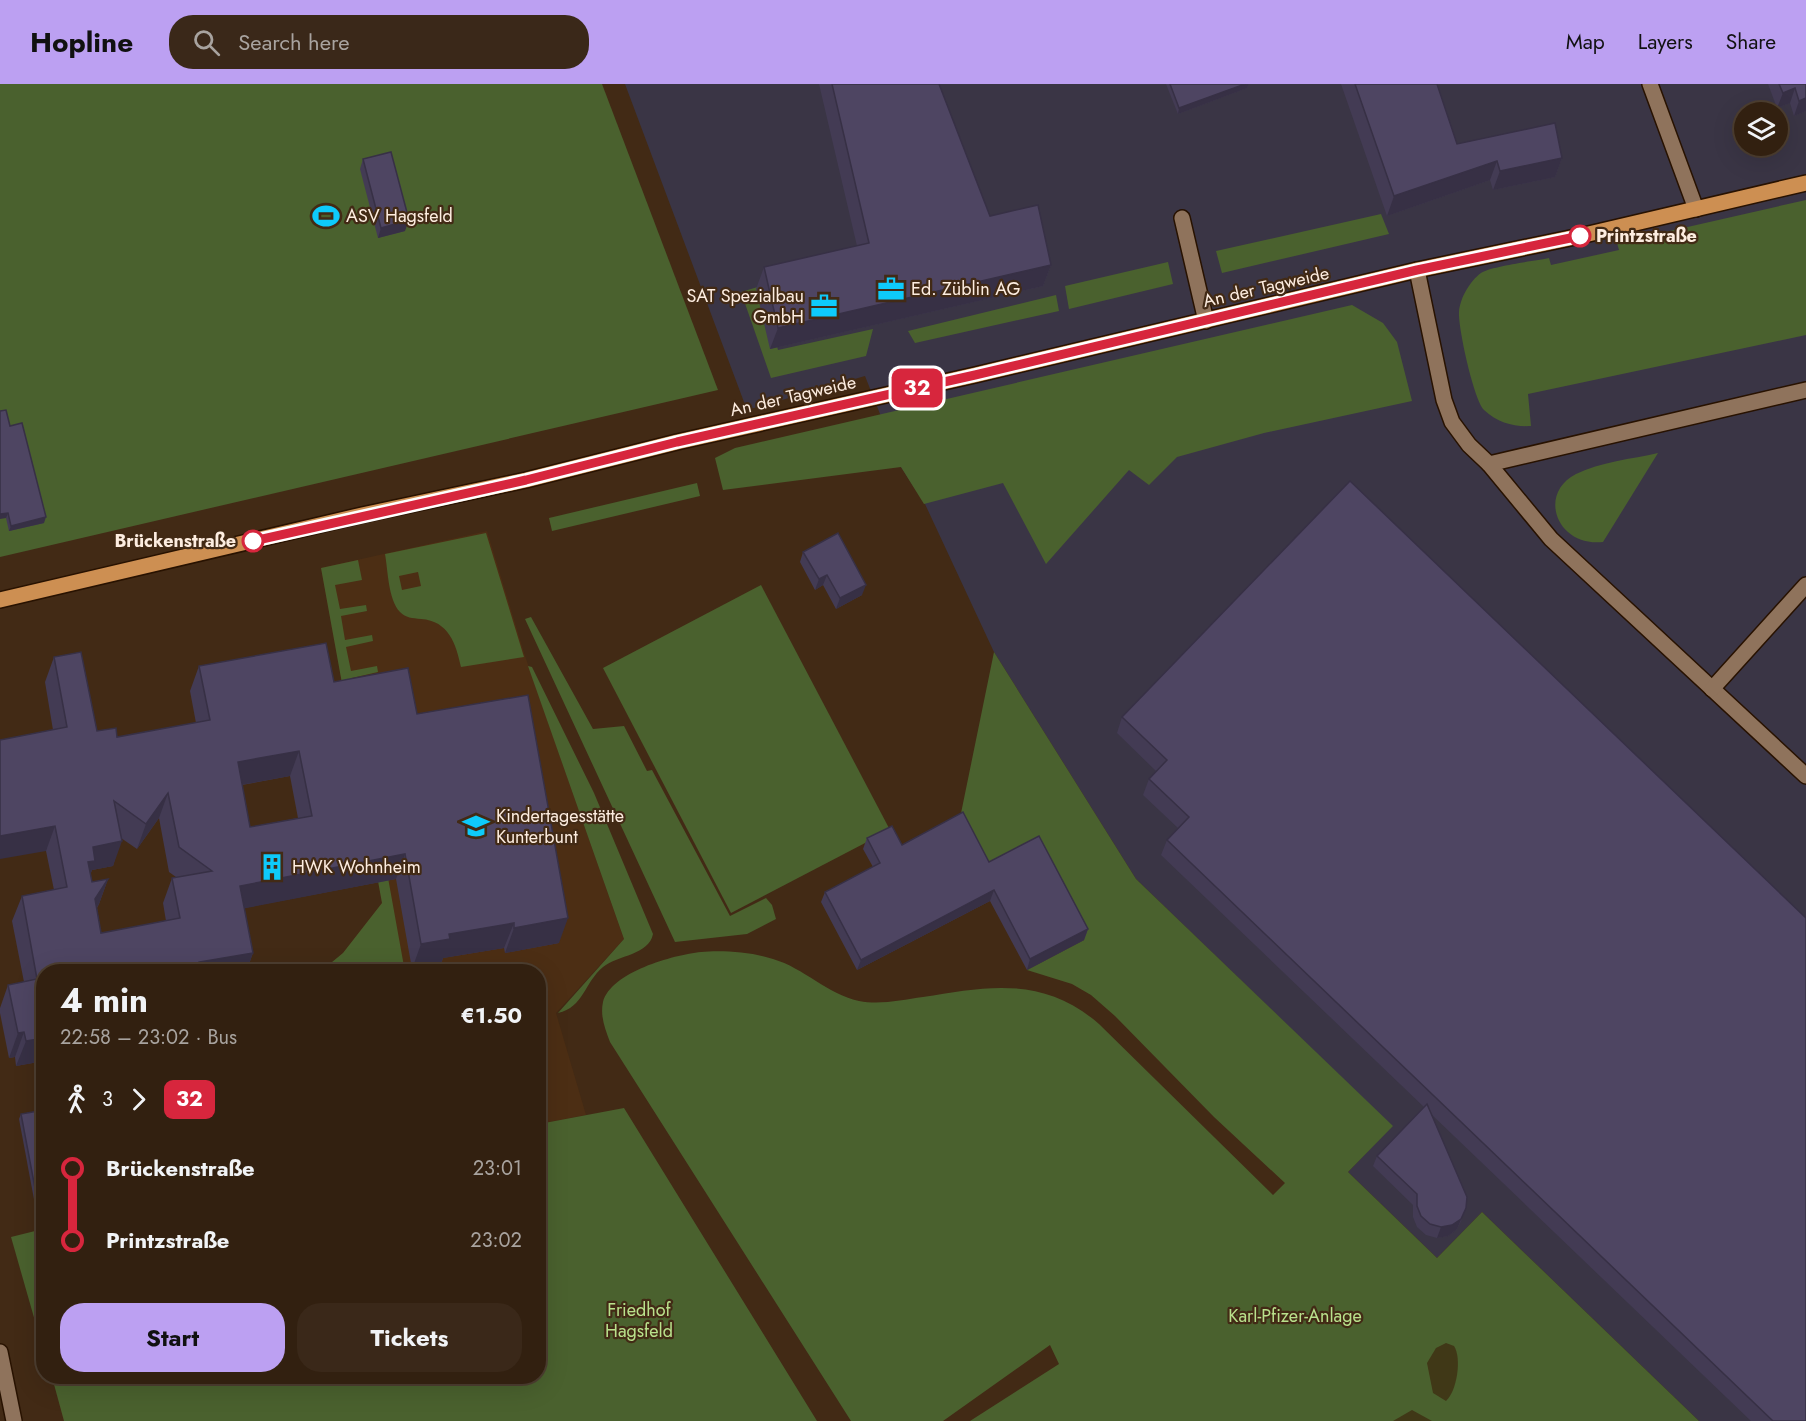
<!DOCTYPE html>
<meta charset="utf-8">
<style>
:root{--surface:#322010;--page:#3a2819;--text:#f1f3f6;--muted:#a8a39f;--line:#4d3e30;--accent:#bca0f2}
body{margin:0;font-family:Jost,sans-serif;background:var(--page);color:var(--text);height:100vh;display:flex;flex-direction:column;font-size:22px;white-space:nowrap}
*{box-sizing:border-box;margin:0}
p{font-size:20px;color:var(--muted)}
.icon{flex:none;width:33px;height:33px;fill:none;stroke:currentColor;stroke-width:2;stroke-linecap:round;stroke-linejoin:round}
.map{position:relative;flex:1;overflow:hidden}
.sheet{position:absolute;left:36px;top:880px;width:510px;height:420px;display:flex;flex-direction:column;background:var(--surface);border-radius:24px;box-shadow:0 6px 24px #0002,0 0 0 2px var(--line)}
.sheet>*{flex:none}
.badge{padding:0 12px;border-radius:9px;font-size:21px;line-height:39px}
.fabs{position:absolute;left:1734px;top:18px;display:grid;gap:12px}
.fabs a{display:grid;place-items:center;width:54px;height:54px;border-radius:50%;background:var(--surface);box-shadow:0 6px 24px #0002,0 0 0 2px var(--line);font-size:30px}
.map>.badge{position:absolute;translate:-50% -50%;box-shadow:0 0 0 3px #fff}
.legs{display:flex;align-items:center;gap:9px;height:66px;padding:0 24px;font-size:20px}
.legs p{margin-inline-start:auto}
.summary{display:flex;align-items:center;justify-content:space-between;height:102px;padding:0 24px}
h1{font-size:33px;font-weight:700;line-height:45px}
.action{display:flex;gap:12px;margin-top:auto;padding:12px 24px}
.action a{flex:1;height:69px;border-radius:24px;background:var(--accent);color:#111;font-size:24px;font-weight:700;line-height:69px;text-align:center}
.action a+a{background:var(--page);color:var(--text)}
ul{padding:0 24px;list-style:none}
li{display:flex;align-items:center;gap:21px;height:72px;font-size:22px}
li i{display:grid;place-items:center;width:9px;height:100%;margin:0 8px;background:currentColor}
li i::after{content:'';width:15px;height:15px;margin:-8px;border:4px solid;border-radius:50%;background:var(--surface)}
li p{margin-inline-start:auto}
li:first-child i{background:linear-gradient(#0000 50%,currentColor 0)}
li:last-child i{background:linear-gradient(currentColor 50%,#0000 0)}
header{display:flex;align-items:center;gap:36px;box-sizing:border-box;height:84px;padding:0 30px;background:var(--accent);color:#111}
header strong{font-size:28px}
nav{display:flex;gap:33px;margin-inline-start:auto;font-size:21px}
.search{width:420px;height:54px;background:var(--page);display:flex;align-items:center;gap:15px;box-sizing:border-box;padding:0 21px;border-radius:24px;color:var(--muted);font-size:22px}
.map>svg:first-child{display:block}
.commercial{fill:#3a3545;fill-rule:evenodd}
.built{fill:#4c2e14}
.green{fill:#4a612e;fill-rule:evenodd}
.sand{fill:#403817}
.lines{fill:none;stroke-linecap:round;stroke-linejoin:round}
.minor-casing{stroke:#281200;stroke-width:18}
.major-casing{stroke:#281200;stroke-width:18}
.minor{stroke:#8f735c;stroke-width:15}
.major{stroke:#cd8f52;stroke-width:15}
.wall{fill:#433b54;fill-rule:evenodd}
.shaded-wall{fill:#373045}
.building{fill:#4e4562;stroke:#373045;stroke-width:1.5;fill-rule:evenodd}
.line-1-casing{stroke:#fff;stroke-width:14}
.line-1{stroke:#d7263d;stroke-width:9}
.stop-1-dot{fill:#fff;stroke:#d7263d;stroke-width:3}
.labels{text-anchor:middle;stroke-width:4.5;stroke-linejoin:round;paint-order:stroke}
.poi-label{font-size:18px;fill:#fdede0;stroke:#422a15;text-anchor:start}
.stop-label{font-size:18px;font-weight:bold;fill:#fdede0;stroke:#422a15;text-anchor:start}
.street-label{font-size:18px;fill:#fdede0;stroke:#422a15}
.park-label{font-size:18px;fill:#b9e18c;stroke:#422a15}
</style>
<header>
<strong>Hopline</strong>
<div class="search"><svg class="icon" aria-label="search" viewBox="0 0 24 24"><circle cx="10" cy="10" r="6"/><path d="M15 15l6 6"/></svg>Search here</div>
<nav><a>Map</a><a>Layers</a><a>Share</a></nav>
</header>
<div class="map">
<svg width="1806" height="1337" viewBox="0 0 1806 1337">
<rect width="100%" height="100%" fill="#422a15"/>
<path class="commercial" d="M625,0H1806V1337H1699L1482,1128L1437,1174L1348,1088L1392,1042L1136,795L994,568L925,420L901,383L865,292L747,326ZM1744,28H1778V62H1744Z"/>
<polygon class="built" points="487,447 525,572 624,855 556,929 586,1031 539,1040 538,888 320,888 343,869 382,819 321,484"/>
<g class="green">
<polygon points="0,0 602,0 718,306 0,473"/>
<path d="M1806,116V251L1528,310L1531,342C1514,343 1498,339 1484,326C1474,316 1458,244 1459,228C1460,214 1470,197 1481,189C1491,182 1535,177 1549,174L1551,181L1619,166L1617,159Z"/>
<polygon points="1381,130 1389,150 1222,189 1216,167"/>
<polygon points="1168,178 1173,200 1069,225 1065,202"/>
<polygon points="761,202 778,266 873,245 866,272 771,294 741,208"/>
<polygon points="1056,211 1059,227 915,259 908,247"/>
<polygon points="1352,221 1383,239 1397,258 1412,317 1264,349 1177,373 1149,401 1129,386 1046,480 1003,399 924,420 901,383 723,406 715,374 735,364"/>
<path d="M1658,369L1603,458C1557,463 1537,410 1576,390C1600,378 1632,375 1658,369Z"/>
<polygon points="697,399 700,412 552,447 549,434"/>
<path d="M486,449L524,573L461,583C456,560 449,537 421,535C412,534 406,534 400,528C388,515 388,486 385,470ZM418,488L421,502L402,506L399,492Z"/>
<polygon points="358,476 362,496 335,501 340,525 366,521 367,527 341,532 345,556 372,551 373,557 346,563 351,587 377,582 378,588 352,594 405,888 320,888 343,869 382,819 321,484"/>
<polygon points="761,501 890,746 731,829 603,584"/>
<polygon points="531,533 593,645 624,642 647,687 652,686 730,832 766,814 772,821 776,835 747,850 675,858 525,535"/>
<path d="M994,568L1136,795L1393,1042L1348,1088L1437,1174L1482,1128L1699,1337H970L1059,1280L1050,1261L943,1337H851L610,958C605,945 600,932 603,918C611,888 673,871 701,868C722,866 752,868 773,875C804,884 827,910 859,917C880,921 902,916 923,913C989,902 1044,892 1099,940L1273,1111L1285,1099L1214,1033L1115,932L1091,911L1072,900L1027,886L1084,856L985,788L959,739Z"/>
<path d="M528,582L532,583L594,709L653,850C649,871 618,871 603,883C584,899 584,923 558,929L624,855Z"/>
<polygon points="624,1024 817,1337 64,1337 52,1293 538,1293 539,1040"/>
<polygon points="43,1145 44,1145 43,1265 11,1153"/>
</g>
<g class="sand">
<path d="M1446,1259L1454,1262C1462,1274 1457,1307 1446,1317L1433,1309L1427,1279L1436,1264Z"/>
<polygon points="1412,1326 1432,1337 1393,1337"/>
</g>
<g class="lines">
<defs>
<g id="minor">
<polyline points="1650,0 1696,125"/>
<polyline points="1182,134 1206,237"/>
<polyline points="1417,186 1444,316 1452,338 1469,361 1489,380"/>
<polyline points="1806,306 1489,380 1551,455 1806,692"/>
<polyline points="1712,605 1806,501"/>
<polyline points="0,1268 14,1337"/>
</g>
<polyline id="major" points="0,516 362,431 526,396 677,358 975,291 1417,186 1580,152 1806,99"/>
</defs>
<use href="#minor" class="minor-casing"/>
<use href="#major" class="major-casing"/>
<use href="#minor" class="minor"/>
<use href="#major" class="major"/>
</g>
<g class="wall">
<polygon points="819,0 939,0 990,132 1051,181 1043,202 770,265 756,205 764,183 857,162"/>
<polygon points="1166,0 1249,0 1247,4 1178,30"/>
<polygon points="1341,0 1437,0 1457,60 1562,74 1555,93 1493,106 1490,96 1387,132"/>
<polygon points="1768,0 1806,0 1806,27 1794,32 1790,19 1777,24"/>
<polygon points="363,75 405,147 378,154 360,85"/>
<polygon points="10,342 44,439 9,447 6,434"/>
<polygon points="1350,397 1806,1337 1751,1337 1430,1029 1462,1135 1457,1145 1448,1152 1437,1154 1426,1151 1417,1143 1413,1133 1413,1121 1373,1082 1377,1072 1424,1023 1161,771 1167,756 1178,744 1143,711 1149,695 1156,687 1117,649 1122,633"/>
<polygon points="803,468 862,511 836,525 823,501 815,506 800,478"/>
<path d="M54,573L97,647L117,653L196,639L190,607L199,582L334,598L417,630L559,859L505,869L504,864L443,874L441,880L412,885L396,795L244,824L253,869L246,888H44V977L16,982L15,973L9,974L0,929V924L8,901L24,898L12,837L22,812L54,806L46,767L53,646L45,598ZM290,692L298,734L250,743L242,701ZM159,734L169,788L176,793L172,794L163,819L166,837L101,849L97,824L99,820L108,795L92,798L90,791L92,786L113,782L121,754L137,765Z"/>
<polygon points="867,754 989,778 1088,845 1084,856 1027,886 990,817 857,886 821,818 825,808 873,783 863,765"/>
<polygon points="44,1026 44,1124 36,1126 19,1035 21,1030"/>
</g>
<g class="shaded-wall">
<polygon points="1245,0 1249,0 1247,4 1178,30 1179,24"/>
<polygon points="1795,4 1790,19 1777,24 1783,9"/>
<polygon points="1806,14 1806,27 1794,32 1799,17"/>
<polygon points="1562,74 1555,93 1493,106 1500,87"/>
<polygon points="1497,77 1490,96 1387,132 1394,112"/>
<polygon points="409,136 405,147 378,154 381,144"/>
<polygon points="1051,181 1043,202 770,265 778,244"/>
<polygon points="8,429 6,434 0,435 0,430"/>
<polygon points="46,433 44,439 9,447 11,442"/>
<polygon points="827,491 823,501 815,506 819,495"/>
<polygon points="866,501 862,511 836,525 840,514"/>
<polygon points="299,667 290,692 229,703 238,678"/>
<polygon points="168,709 159,734 137,765 146,740"/>
<polygon points="55,742 46,767 0,775 0,752"/>
<polygon points="122,757 113,782 92,786 86,802 79,803 93,763"/>
<polygon points="405,770 396,795 231,827 240,802"/>
<polygon points="108,795 99,820 86,840 95,815"/>
<polygon points="994,806 990,817 857,886 861,876"/>
<polygon points="568,834 559,859 505,869 514,844"/>
<polygon points="514,839 504,864 443,874 441,880 412,885 421,860 449,850"/>
<polygon points="1088,845 1084,856 1027,886 1030,875"/>
<polygon points="253,869 246,888 195,888 199,878"/>
<polygon points="24,948 15,973 9,974 18,949"/>
<polygon points="44,954 44,977 16,982 26,957"/>
<polygon points="44,1119 44,1124 36,1126 38,1120"/>
<polygon points="1466,1124 1457,1145 1448,1152 1437,1154 1441,1143"/>
</g>
<g class="building">
<polygon points="832,0 939,0 990,132 1038,121 1051,181 778,244 764,183 869,159"/>
<polygon points="1170,0 1245,0 1179,24"/>
<polygon points="1355,0 1437,0 1457,60 1555,39 1562,74 1500,87 1497,77 1394,112"/>
<polygon points="1779,0 1806,0 1806,14 1799,17 1795,4 1783,9"/>
<polygon points="391,68 409,136 381,144 363,75"/>
<polygon points="6,326 10,342 22,339 46,433 11,442 8,429 0,430 0,327"/>
<polygon points="1350,397 1806,834 1806,1337 1773,1337 1167,756 1189,733 1149,695 1167,676 1122,633"/>
<polygon points="838,449 866,501 840,514 827,491 819,495 803,468"/>
<path d="M326,559L334,598L408,584L417,630L528,611L568,834L514,844V839L449,850L450,855L421,860L405,770L240,802L253,869L199,878L201,888H44V954L26,957L24,948L18,949L8,901L37,895L22,812L67,803L55,742L0,752V656L67,643L54,573L81,568L97,647L116,644L117,653L210,636L199,582ZM299,667L312,732L250,743L238,678ZM168,709L179,763L212,787L172,794L180,834L101,849L95,815L108,795L92,798L88,778L95,777L93,763L122,757L114,717L146,740Z"/>
<polygon points="963,728 989,778 1039,752 1088,845 1030,875 994,806 861,876 825,808 880,779 867,754 892,742 902,761"/>
<polygon points="1427,1020 1467,1113 1466,1124 1461,1135 1452,1141 1441,1143 1430,1140 1421,1132 1417,1122 1417,1110 1377,1072"/>
<polygon points="44,1026 44,1119 38,1120 21,1030"/>
</g>
<g class="lines">
<defs>
<polyline id="line-1" points="253,457 526,396 677,358 975,291 1417,186 1580,152"/>
</defs>
<use href="#line-1" class="line-1-casing"/>
<use href="#line-1" class="line-1"/>
</g>
<defs>
<symbol id="stadium-bare" viewBox="-9 -9 18 18"><path d="M0-5a6.5 5 0 1 0 0 10a6.5 5 0 1 0 0-10ZM-3.5-1.8h7v3.6h-7Z" fill="#0ecafa" stroke="#422a15" stroke-width="2.5" paint-order="stroke"/></symbol>
<symbol id="office-bare" viewBox="-9 -9 18 18"><path d="M-6-3h4V-5.5h4V-3h4V5H-6ZM-1-4.5V-3h2v-1.5ZM-6 0V1H6V0Z" fill="#0ecafa" stroke="#422a15" stroke-width="2.5" paint-order="stroke"/></symbol>
<symbol id="school-bare" viewBox="-9 -9 18 18"><path d="M0-5L7-2L0 1L-7-2ZM-4 1L0 2.5L4 1V4Q0 6-4 4Z" fill="#0ecafa" stroke="#422a15" stroke-width="2.5" paint-order="stroke"/></symbol>
<symbol id="building-bare" viewBox="-9 -9 18 18"><path d="M-4-6H4V6H1V3H-1V6H-4ZM-2.5-4.3h1.7v1.8h-1.7ZM.8-4.3h1.7v1.8H.8ZM-2.5-1h1.7V.8h-1.7ZM.8-1h1.7V.8H.8Z" fill="#0ecafa" stroke="#422a15" stroke-width="2.5" paint-order="stroke"/></symbol>
</defs>
<g fill-rule="evenodd">
<use href="#stadium-bare" x="307" y="113" width="38" height="38"/>
<use href="#office-bare" x="872" y="186" width="38" height="38"/>
<use href="#office-bare" x="805" y="203" width="38" height="38"/>
<use href="#school-bare" x="457" y="723" width="38" height="38"/>
<use href="#building-bare" x="253" y="764" width="38" height="38"/>
</g>
<g class="stop-1-dot">
<circle cx="1580" cy="152" r="10"/>
<circle cx="253" cy="457" r="10"/>
</g>
<g class="labels">
<g class="poi-label">
<text x="346" y="138">ASV Hagsfeld</text>
<text x="911" y="211">Ed. Züblin AG</text>
<text x="804" y="218" text-anchor="end">SAT Spezialbau<tspan x="804" dy="21">GmbH</tspan></text>
<text x="496" y="738">Kindertagesstätte<tspan x="496" dy="21">Kunterbunt</tspan></text>
<text x="292" y="789">HWK Wohnheim</text>
</g>
<g class="stop-label">
<text x="1596" y="158">Printzstraße</text>
<text x="236" y="463" text-anchor="end">Brückenstraße</text>
</g>
<g class="street-label">
<text transform="translate(1266 203) rotate(-13)" y="6">An der Tagweide</text>
<text transform="translate(793 312) rotate(-13)" y="6">An der Tagweide</text>
</g>
<g class="park-label">
<text x="639" y="1232">Friedhof<tspan x="639" dy="21">Hagsfeld</tspan></text>
<text x="1295" y="1238">Karl-Pfizer-Anlage</text>
</g>
</g>
</svg>
<div class="fabs">
<a><svg class="icon" aria-label="layers" viewBox="0 0 24 24"><path d="M12 4l9 5-9 5-9-5zM3 14l9 5 9-5"/></svg></a>
</div>
<b class="badge" style="left:917px;top:304px;background:#d7263d;color:#fff">32</b>
<section class="sheet">
<div class="summary"><div><h1>4 min</h1><p>22:58 – 23:02 · Bus</p></div><b>€1.50</b></div>
<div class="legs"><svg class="icon" aria-label="walk" viewBox="0 0 24 24"><circle cx="13" cy="4" r="2"/><path d="M13 8l-2 6 4 7M11 14l-3 7M7 12l3-4h3l4 4"/></svg>3<svg class="icon" aria-label="forward" viewBox="0 0 24 24"><path d="M9 5l7 7-7 7"/></svg><b class="badge" style="background:#d7263d;color:#fff">32</b></div>
<ul>
<li><i style="color:#d7263d"></i><b>Brückenstraße</b><p>23:01</p></li>
<li><i style="color:#d7263d"></i><b>Printzstraße</b><p>23:02</p></li>
</ul>
<div class="action"><a>Start</a><a>Tickets</a></div>
</section>
</div>
